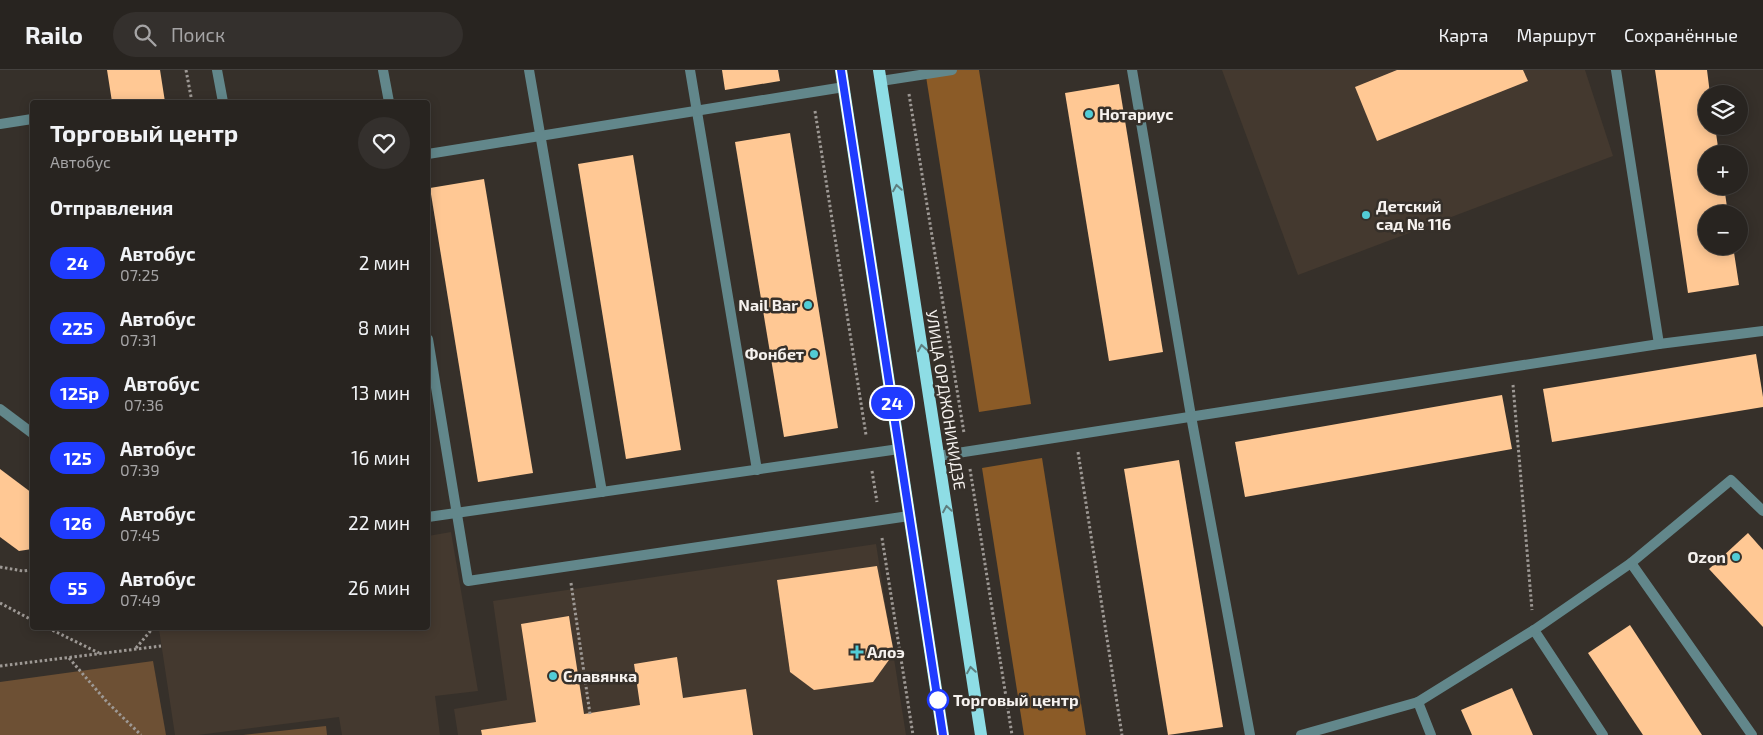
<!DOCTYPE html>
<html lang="ru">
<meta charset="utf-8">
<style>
:root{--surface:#282420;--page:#34302d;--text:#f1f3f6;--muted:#a5a4a5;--line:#44413e}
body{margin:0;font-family:"Exo 2",sans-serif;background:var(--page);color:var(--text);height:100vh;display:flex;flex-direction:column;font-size:19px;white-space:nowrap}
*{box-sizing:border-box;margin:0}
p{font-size:16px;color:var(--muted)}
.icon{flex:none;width:28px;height:28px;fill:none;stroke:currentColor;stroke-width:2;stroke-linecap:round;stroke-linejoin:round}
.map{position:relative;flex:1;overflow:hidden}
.details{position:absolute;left:30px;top:30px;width:400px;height:530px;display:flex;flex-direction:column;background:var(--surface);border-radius:5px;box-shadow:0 2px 12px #0003,0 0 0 1px var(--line)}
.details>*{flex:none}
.badge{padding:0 10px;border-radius:16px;font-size:18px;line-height:32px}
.buttons{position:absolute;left:1698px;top:15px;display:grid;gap:10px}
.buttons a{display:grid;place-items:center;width:50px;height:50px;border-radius:50%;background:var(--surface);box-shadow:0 2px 12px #0003,0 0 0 1px var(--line);font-size:25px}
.map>.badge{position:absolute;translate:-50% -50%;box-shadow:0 0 0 2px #fff}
h2{padding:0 20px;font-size:19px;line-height:45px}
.round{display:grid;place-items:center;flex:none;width:52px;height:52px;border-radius:26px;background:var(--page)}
.summary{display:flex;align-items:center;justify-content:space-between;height:85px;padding:0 20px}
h1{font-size:24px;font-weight:700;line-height:38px}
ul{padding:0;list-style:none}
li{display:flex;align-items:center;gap:15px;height:65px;padding:0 20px}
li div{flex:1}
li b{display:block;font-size:19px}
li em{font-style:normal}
li .badge{min-width:55px;font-weight:700;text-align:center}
header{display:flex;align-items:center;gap:30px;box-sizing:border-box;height:70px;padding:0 25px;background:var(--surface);border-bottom:1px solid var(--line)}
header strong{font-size:24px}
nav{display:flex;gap:28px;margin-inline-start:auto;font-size:18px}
.search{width:350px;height:45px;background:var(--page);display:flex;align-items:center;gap:12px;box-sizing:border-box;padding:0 18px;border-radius:28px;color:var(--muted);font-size:19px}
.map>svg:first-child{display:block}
.built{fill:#44392f}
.green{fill:#6d5034}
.forest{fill:#8b5b27}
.building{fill:#ffc894}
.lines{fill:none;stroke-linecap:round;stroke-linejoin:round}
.path{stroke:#9e9995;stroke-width:3;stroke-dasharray:2.5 2.5;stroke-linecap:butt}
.service{stroke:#62878b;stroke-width:10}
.primary{stroke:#8edde5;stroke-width:12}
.oneway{stroke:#5e7e7e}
.line-casing{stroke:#fff;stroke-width:11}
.line{stroke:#1f3bff;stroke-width:8}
.poi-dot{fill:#52ccd6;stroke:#36302a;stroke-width:2}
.stop-dot{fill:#fff;stroke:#1f3bff;stroke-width:2.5}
.labels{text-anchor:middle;stroke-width:5;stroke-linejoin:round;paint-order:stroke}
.poi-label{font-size:16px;font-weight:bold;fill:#f6f2ef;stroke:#36302a;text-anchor:start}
.street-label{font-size:16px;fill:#f6f2ef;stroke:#36302a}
.stop-label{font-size:16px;font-weight:bold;fill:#f6f2ef;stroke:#36302a;text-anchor:start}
</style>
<header>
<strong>Railo</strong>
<div class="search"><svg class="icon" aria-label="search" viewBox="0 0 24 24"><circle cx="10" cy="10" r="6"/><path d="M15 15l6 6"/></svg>Поиск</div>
<nav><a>Карта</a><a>Маршрут</a><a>Сохранённые</a></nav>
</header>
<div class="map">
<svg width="1763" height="665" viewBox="0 0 1763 665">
<rect width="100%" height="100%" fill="#36302a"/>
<g class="built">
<polygon points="1222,0 1585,0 1613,86 1298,205"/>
<polygon points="451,462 478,621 435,626 440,665 342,665 339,647 198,665 175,665 159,559 167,558 428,558 428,466"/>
<polygon points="876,474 906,665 458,665 454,639 507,630 493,531"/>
</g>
<g class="green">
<polygon points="153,591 166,665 0,665 0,612"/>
<polygon points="326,656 327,665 243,665"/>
</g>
<g class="forest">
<polygon points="925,0 979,0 1031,334 979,342"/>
<polygon points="1042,388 1086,665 1024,665 982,398"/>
</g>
<g class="building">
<polygon points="107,0 160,0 165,32 112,32"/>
<polygon points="722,0 778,0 780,11 725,20"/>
<polygon points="1397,0 1523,0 1528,11 1377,71 1355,17"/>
<polygon points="1655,0 1707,0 1710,24 1706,24 1706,56 1715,56 1719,84 1706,84 1706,116 1724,116 1728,144 1706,144 1706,176 1733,176 1739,215 1688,223"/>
<polygon points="1119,14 1163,282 1109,291 1065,23"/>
<polygon points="790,63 838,358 784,367 735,72"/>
<polygon points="633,85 681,380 626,389 578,94"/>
<polygon points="484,109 533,403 478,412 430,118"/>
<polygon points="1756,284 1763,327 1763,337 1552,372 1543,319"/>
<polygon points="1502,325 1512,379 1245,427 1235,372"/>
<polygon points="1179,390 1223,657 1168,665 1124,399"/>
<polygon points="0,399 32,423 32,479 19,481 0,467"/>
<polygon points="1748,463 1763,480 1763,557 1709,499"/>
<polygon points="877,496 894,583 873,612 814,620 790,602 777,510"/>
<polygon points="569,546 584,644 640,635 634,594 677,587 683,628 746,619 753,665 482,665 481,660 536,652 521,554"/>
<polygon points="1630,555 1702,665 1643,665 1588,583"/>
<polygon points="1512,618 1533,665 1472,665 1461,640"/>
</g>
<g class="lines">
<g class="path">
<polyline points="186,0 192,32"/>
<polyline points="909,24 964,363"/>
<polyline points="815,41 866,365"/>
<polyline points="1513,315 1532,540"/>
<polyline points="1078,382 1122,665"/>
<polyline points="970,399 1012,665"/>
<polyline points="872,401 877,432"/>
<polyline points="882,468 913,665"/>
<polyline points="0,497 23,501 32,500"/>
<polyline points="571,513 590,644"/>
<polyline points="0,533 32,550"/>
<polyline points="48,558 99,583"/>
<polyline points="136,578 153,558"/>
<polyline points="69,588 107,632 141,665"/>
<polyline points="0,596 161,576"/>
</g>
<g class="service">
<polyline points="217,0 223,32"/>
<polyline points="383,0 389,32"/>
<polyline points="529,0 602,422"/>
<polyline points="690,0 757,400"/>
<polyline points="1132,0 1191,346 1250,665"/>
<polyline points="1616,0 1659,274"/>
<polyline points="881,11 952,0"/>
<polyline points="0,54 32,49"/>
<polyline points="428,84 844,17"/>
<polyline points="428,269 468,511 909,446"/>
<polyline points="0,339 32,363"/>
<polyline points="938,386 1659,274 1763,261"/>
<polyline points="428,447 899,379"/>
<polyline points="1631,493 1752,665"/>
<polyline points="1534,560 1603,665"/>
<polyline points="1418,632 1431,665"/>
<polyline points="1301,665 1418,632 1534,560 1631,493 1731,410 1763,441"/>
</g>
<g class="primary">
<polyline points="841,0 943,665"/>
<polyline points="879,0 981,665"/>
</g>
</g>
<defs><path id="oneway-chevron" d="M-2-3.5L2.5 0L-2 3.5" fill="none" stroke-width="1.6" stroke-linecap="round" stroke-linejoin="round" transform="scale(1.25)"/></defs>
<g class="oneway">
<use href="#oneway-chevron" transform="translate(897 118) rotate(-99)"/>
<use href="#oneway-chevron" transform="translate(922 278) rotate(-99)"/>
<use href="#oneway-chevron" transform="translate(947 439) rotate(-99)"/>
<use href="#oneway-chevron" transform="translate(971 600) rotate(-99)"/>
</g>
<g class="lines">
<defs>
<polyline id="line" points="841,0 943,665"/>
</defs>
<use href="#line" class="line-casing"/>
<use href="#line" class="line"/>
</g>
<g class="poi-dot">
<circle cx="1089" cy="44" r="5"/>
<circle cx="1366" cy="145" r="5"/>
<circle cx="808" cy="235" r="5"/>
<circle cx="814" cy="284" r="5"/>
<circle cx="1736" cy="487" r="5"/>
<path d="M854.5 574.5h5v5h5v5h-5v5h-5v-5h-5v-5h5z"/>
<circle cx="553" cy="606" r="5"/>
</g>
<circle class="stop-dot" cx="938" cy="630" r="10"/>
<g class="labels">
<g class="poi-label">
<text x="1099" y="50">Нотариус</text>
<text x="1376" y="142">Детский<tspan x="1376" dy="18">сад № 116</tspan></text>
<text x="798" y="241" text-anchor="end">Nail Bar</text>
<text x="804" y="290" text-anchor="end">Фонбет</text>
<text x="1726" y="493" text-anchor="end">Ozon</text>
<text x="867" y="588">Алоэ</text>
<text x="563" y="612">Славянка</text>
</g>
<g class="street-label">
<text transform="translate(946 330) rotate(81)" y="6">УЛИЦА ОРДЖОНИКИДЗЕ</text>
</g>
<g class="stop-label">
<text x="953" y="636">Торговый центр</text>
</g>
</g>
</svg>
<div class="buttons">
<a><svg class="icon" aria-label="layers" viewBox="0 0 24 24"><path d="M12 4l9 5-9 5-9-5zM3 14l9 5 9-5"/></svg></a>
<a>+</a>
<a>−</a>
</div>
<b class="badge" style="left:892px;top:333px;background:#1f3bff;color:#fff">24</b>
<section class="details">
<div class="summary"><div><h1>Торговый центр</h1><p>Автобус</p></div><a class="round"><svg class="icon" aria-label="heart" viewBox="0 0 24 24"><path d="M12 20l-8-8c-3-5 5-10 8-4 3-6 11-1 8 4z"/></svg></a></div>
<h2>Отправления</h2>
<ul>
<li><span class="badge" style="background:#1f3bff;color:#fff">24</span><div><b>Автобус</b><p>07:25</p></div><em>2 мин</em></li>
<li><span class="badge" style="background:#1f3bff;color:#fff">225</span><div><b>Автобус</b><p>07:31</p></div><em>8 мин</em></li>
<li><span class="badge" style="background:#1f3bff;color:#fff">125р</span><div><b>Автобус</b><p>07:36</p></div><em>13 мин</em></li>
<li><span class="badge" style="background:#1f3bff;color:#fff">125</span><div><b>Автобус</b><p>07:39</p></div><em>16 мин</em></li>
<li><span class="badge" style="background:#1f3bff;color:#fff">126</span><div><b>Автобус</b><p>07:45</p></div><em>22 мин</em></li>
<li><span class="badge" style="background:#1f3bff;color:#fff">55</span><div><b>Автобус</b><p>07:49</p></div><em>26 мин</em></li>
</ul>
</section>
</div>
